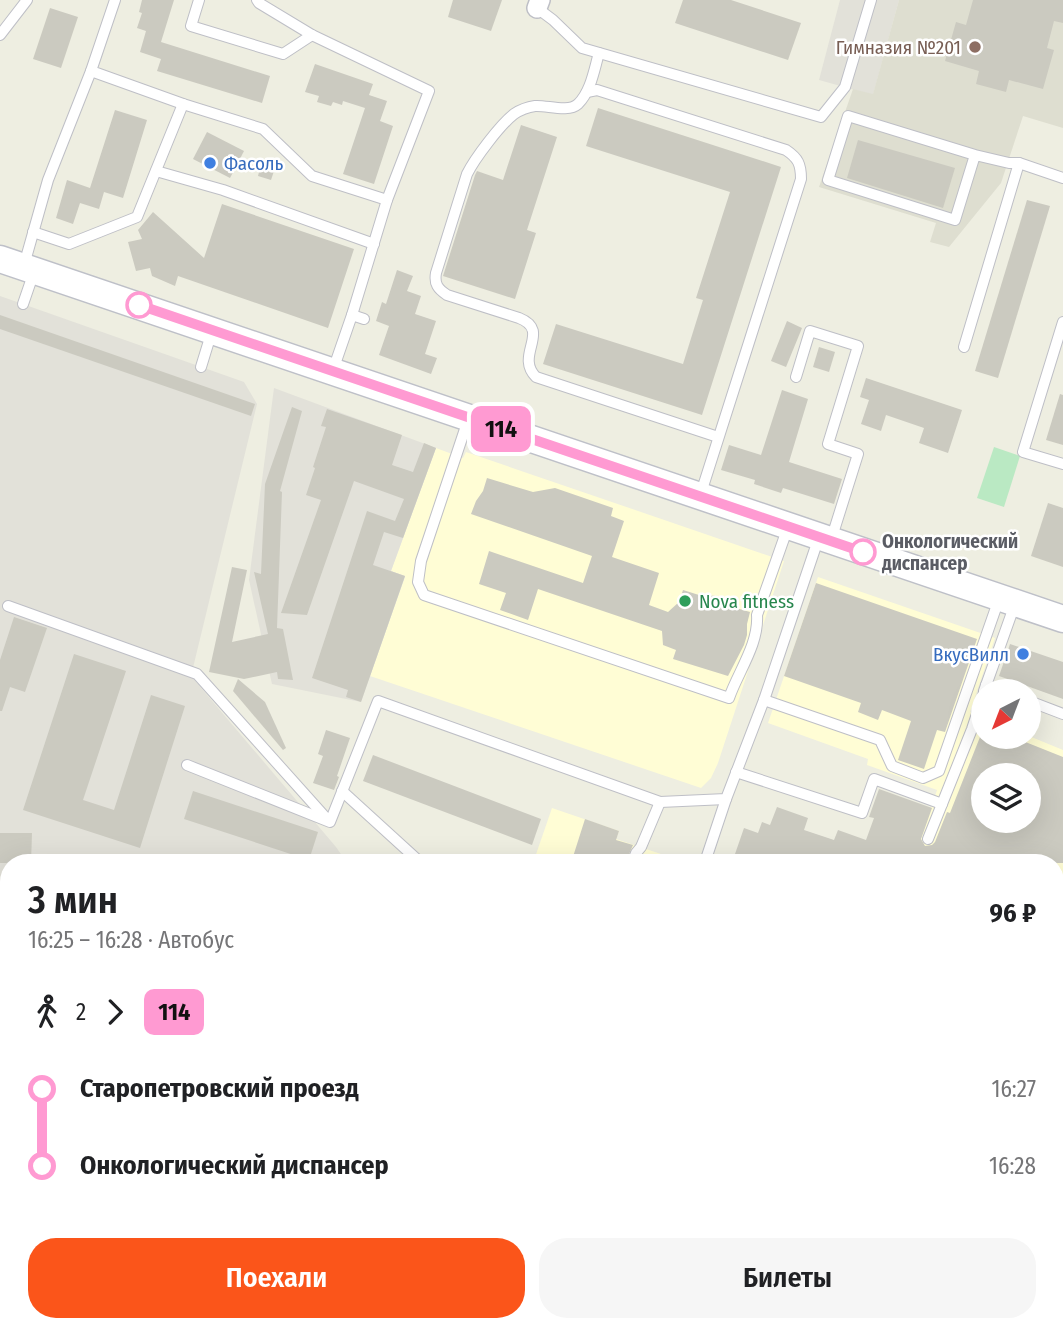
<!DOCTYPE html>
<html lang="ru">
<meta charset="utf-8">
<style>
:root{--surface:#fff;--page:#f6f6f6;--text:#202124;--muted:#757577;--accent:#fb551a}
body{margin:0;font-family:"Fira Sans Condensed",sans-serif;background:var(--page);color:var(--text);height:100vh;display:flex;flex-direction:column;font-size:26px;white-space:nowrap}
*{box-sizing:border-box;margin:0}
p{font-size:23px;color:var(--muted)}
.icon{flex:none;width:38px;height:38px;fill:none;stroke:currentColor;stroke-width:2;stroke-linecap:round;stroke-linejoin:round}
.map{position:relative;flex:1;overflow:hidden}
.side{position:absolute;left:0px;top:854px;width:1064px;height:478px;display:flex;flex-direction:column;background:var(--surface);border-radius:28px 28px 0 0;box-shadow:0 7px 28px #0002}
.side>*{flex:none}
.badge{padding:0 14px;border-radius:10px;font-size:24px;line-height:46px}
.needle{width:46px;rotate:222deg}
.tools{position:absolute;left:971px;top:679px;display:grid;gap:14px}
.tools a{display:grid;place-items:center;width:70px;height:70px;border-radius:50%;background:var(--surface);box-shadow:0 7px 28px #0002;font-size:35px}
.map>.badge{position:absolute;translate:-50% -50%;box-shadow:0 0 0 4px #fff}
.legs{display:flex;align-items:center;gap:10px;height:77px;padding:0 28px;font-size:23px}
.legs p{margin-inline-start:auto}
.headline{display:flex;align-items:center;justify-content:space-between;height:119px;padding:0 28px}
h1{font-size:38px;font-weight:600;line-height:52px}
.cta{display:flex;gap:14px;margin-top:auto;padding:14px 28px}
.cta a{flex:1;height:80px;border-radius:28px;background:var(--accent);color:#fff;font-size:28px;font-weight:600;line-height:80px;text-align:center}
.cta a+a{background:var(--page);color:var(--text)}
ul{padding:0 28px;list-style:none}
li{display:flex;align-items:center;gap:24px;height:77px;font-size:26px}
li i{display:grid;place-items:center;width:10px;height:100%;margin:0 9px;background:currentColor}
li i::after{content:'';width:18px;height:18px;margin:-9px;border:5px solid;border-radius:50%;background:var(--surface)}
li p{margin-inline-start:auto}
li:first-child i{background:linear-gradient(#0000 50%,currentColor 0)}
li:last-child i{background:linear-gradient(currentColor 50%,#0000 0)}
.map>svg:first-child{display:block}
.commercial{fill:#fffdd5;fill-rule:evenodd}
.industrial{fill:#e2e1d9}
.education{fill:#deded0}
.green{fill:#bae9c3}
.building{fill:#cbcac0;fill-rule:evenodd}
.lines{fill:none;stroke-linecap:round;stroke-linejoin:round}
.lane-casing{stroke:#bebfc6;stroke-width:12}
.street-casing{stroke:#bebfc6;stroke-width:22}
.secondary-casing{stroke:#bec0c8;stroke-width:29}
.lane{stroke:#fff;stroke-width:10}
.street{stroke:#fff;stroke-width:19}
.secondary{stroke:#fff;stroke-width:26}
.line-1-casing{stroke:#fff;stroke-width:16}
.line-1{stroke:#ff9ad2;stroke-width:10}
.education-dot{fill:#8d6e63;stroke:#fff;stroke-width:2.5}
.shop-dot{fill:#3f7fe0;stroke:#fff;stroke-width:2.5}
.stop-1-dot{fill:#fff;stroke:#ff9ad2;stroke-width:3.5}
.leisure-dot{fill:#2e9e5b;stroke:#fff;stroke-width:2.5}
.labels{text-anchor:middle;stroke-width:5;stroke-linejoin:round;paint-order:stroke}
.education-label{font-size:19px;fill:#785e54;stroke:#fff;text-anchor:end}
.shop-label{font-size:19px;fill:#366cbe;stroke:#fff;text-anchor:start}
.stop-label{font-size:19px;font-weight:bold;fill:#5a5c64;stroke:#fff;text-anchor:start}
.leisure-label{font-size:19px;fill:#27864d;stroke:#fff;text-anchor:start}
</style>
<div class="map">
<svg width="1063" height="1331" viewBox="0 0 1063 1331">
<rect width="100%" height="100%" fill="#eeeee1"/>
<g class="commercial">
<polygon points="436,448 463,458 466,452 784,561 718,763 711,778 701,788 370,676 405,577 391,571"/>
<path d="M818,577L995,638L970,712L983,718L984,737L1029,736L1063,750V1331H691L687,1323H1055V863H910L922,836L937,790L867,765L868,759L768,723ZM984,775H1029V821H984Z"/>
<polygon points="552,808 619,831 616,839 688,863 533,863"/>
</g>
<g class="industrial">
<polygon points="840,0 899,0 873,95 819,80"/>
<polygon points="0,296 244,382 257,404 191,676 336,847 347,863 9,863 9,1323 227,1323 228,1331 0,1331"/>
<polygon points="274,388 436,448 391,571 405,576 361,702 272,684 249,580"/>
<polygon points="380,1323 656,1323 661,1331 380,1331"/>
</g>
<polygon class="education" points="899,0 1063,0 1063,128 1023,116 1001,183 949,247 930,242 936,223 819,187 853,89 873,94"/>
<polygon class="green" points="994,447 1020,456 1004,507 977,498"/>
<g class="building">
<polygon points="142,0 174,0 161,42 270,76 262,103 157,71 161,59 140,52 146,31 137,28 142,13 139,12"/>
<polygon points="453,0 502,0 491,31 448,17"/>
<polygon points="683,0 731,0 801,23 788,60 675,23"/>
<polygon points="973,0 1063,0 1063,23 1054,21 1047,48 1054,50 1043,89 1009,80 1006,92 976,84 979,71 945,61 956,22 966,25"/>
<polygon points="50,8 78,17 61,68 33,59"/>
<polygon points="315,64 373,84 369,95 387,101 380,121 393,126 374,184 343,174 365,108 343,101 342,105 333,102 331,106 317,102 319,96 305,92"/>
<polygon points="598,108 781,167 702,415 543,364 556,324 683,364 703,300 696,298 730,192 586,146"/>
<polygon points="115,110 147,120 123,198 104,192 99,209 80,203 73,224 56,218 67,180 90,188"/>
<polygon points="521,125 557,137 527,230 536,233 515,299 443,276 475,175 477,171 503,180"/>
<polygon points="207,132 244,151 230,178 193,159"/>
<polygon points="858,140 955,168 943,208 847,178"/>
<polygon points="261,164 275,168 271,180 258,176"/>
<polygon points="1027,200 1050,206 998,378 975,371"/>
<polygon points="222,204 354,249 328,328 178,276 175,286 152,276 150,268 136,271 128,242 142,239 138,230 153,212 204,258"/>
<polygon points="397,270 413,276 407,291 421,296 415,314 436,321 425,354 437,358 431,374 379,355 389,326 376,321 382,302 386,304"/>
<polygon points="0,315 255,404 251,416 0,329"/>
<polygon points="787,321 802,328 786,367 771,361"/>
<polygon points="819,347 835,352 829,372 813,367"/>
<polygon points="866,378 962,410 948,453 919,443 924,428 886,415 881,431 861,424 869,400 860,397"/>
<polygon points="782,390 808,399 789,462 842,479 834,504 783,488 781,493 754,484 755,480 721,470 729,445 761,455"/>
<polygon points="1060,394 1063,395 1063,445 1046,440"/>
<polygon points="292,407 302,411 280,491 282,492 277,628 283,629 293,680 278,679 277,672 244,679 209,672 232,567 247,570 232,642 268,634 254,572 261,574 265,484"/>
<polygon points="327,409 402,435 392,465 413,472 424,443 436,448 403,538 384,532 373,565 405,576 361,702 346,697 348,690 312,678 367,511 395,521 404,499 354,481 307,615 281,613 321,500 306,495 315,468 313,467 326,427 321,426"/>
<polygon points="487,478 533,492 555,488 613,508 611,516 624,521 612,557 659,573 649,605 668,612 679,602 683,590 699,595 718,596 736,608 750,612 747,624 747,635 744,645 728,676 673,659 676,650 663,645 662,631 538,589 528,620 500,610 506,593 479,584 489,551 583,583 592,556 471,514 476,501 483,491"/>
<polygon points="1048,503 1063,508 1063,567 1031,556"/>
<polygon points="816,583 977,639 945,732 937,730 924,769 898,760 911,721 882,710 878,720 858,712 861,703 784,676"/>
<polygon points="14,617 47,628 25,692 10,687 2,711 0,711 0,660"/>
<polygon points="1010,644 1063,662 1063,699 999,676"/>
<polygon points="74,654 126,671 83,800 114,810 151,695 185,706 140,848 23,810"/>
<polygon points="238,679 265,702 286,748 283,750 233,691"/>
<polygon points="326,730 350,738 337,776 339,777 334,790 313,783 323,756 318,754"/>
<path d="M980,737H1013L1063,757V863H759L735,854L744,828L758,833L762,822L770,825L777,807L808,818L804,830L834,840L838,830L866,840L874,818L869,817L879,789L932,808L921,839L925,846L932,845L935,842L947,812L950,813ZM984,775H1029V821H984Z"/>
<polygon points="373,755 541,819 532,845 363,781"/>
<polygon points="193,791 318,832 309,860 184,819"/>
<polygon points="585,819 619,831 616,840 633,845 625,863 571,863"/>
<polygon points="0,833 32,833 31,863 0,863"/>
</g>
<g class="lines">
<defs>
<g id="lane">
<polyline points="115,0 91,71 183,104 263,129 312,176 387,200"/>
<polyline points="199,0 191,26 283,54 312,35"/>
<polyline points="257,0 259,3 312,35 429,91 387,200 352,315 333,370"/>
<polyline points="537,8 553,20 582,48 821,117 845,87 871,0"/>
<polyline points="0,35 27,0"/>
<path d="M599,53C594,70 591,91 578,104C568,113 547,105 535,106C528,107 520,110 514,114C500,125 475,158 467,174L436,273C434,284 438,289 447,295L519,318C552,331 514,355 536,377L718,437"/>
<path d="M587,92L597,90L786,150C798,158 801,164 801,179L700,496"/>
<polyline points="975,155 955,220 828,180 848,116 975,155 1009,163 1019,163 1063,178"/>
<polyline points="156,171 223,190 374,244"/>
<polyline points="33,232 69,244 137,217 183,104"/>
<polyline points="24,265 48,180 91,71"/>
<polyline points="23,304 34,272"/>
<polyline points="352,315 364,319"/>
<polyline points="1063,322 1023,452 1063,464"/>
<polyline points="964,347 1019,163"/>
<polyline points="201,367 212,331"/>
<polyline points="796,377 810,331 858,346 828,444 858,454 831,540"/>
<path d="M468,420L421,561L418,582L424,595L729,698C738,672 759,644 757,615L788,527"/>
<polyline points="8,606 197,674 327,819"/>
<polyline points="986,685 1002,691"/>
<polyline points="984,691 1015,604"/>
<polyline points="764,700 880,740 892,766 923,778 939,771 999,599"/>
<polyline points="1029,701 1063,714"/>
<polyline points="187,765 330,822 378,701 660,802 726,799 764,700 819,537"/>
<polyline points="736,772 862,813 874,779 942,804"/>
<polyline points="342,791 421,863"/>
<polyline points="928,839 972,729 984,693"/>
<polyline points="632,863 636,853 641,847 660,802"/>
<polyline points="708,863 705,862 726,799"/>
<polyline points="1055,1004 1063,1007"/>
<polyline points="1055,1027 1056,1027"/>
<polyline points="1055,1062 1063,1053"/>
<polyline points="1055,1121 1063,1132"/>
<polyline points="1055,1149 1063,1141"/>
<polyline points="1055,1209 1063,1211"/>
<polyline points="258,1323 258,1331"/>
<polyline points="298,1323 298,1331"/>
<polyline points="712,1323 716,1331"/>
<polyline points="781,1323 783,1331"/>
<polyline points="836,1323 836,1331"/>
<polyline points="886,1323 887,1331"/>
<polyline points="999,1323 1001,1331"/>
<polyline points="57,1331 58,1323"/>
<polyline points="418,1331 418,1323"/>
</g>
<polyline id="street" points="537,8 540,0"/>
<polyline id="secondary" points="0,259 1063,619"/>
</defs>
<use href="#lane" class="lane-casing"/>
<use href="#street" class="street-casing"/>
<use href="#secondary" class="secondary-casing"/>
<use href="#lane" class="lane"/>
<use href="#street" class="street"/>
<use href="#secondary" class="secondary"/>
</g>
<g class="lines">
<defs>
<polyline id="line-1" points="139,305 863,552"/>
</defs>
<use href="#line-1" class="line-1-casing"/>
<use href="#line-1" class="line-1"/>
</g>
<circle class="education-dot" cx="975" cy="47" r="7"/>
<g class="shop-dot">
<circle cx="210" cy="163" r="7"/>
<circle cx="1023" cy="654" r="7"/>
</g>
<g class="stop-1-dot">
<circle cx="139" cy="305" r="12"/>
<circle cx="863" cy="552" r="12"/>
</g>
<circle class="leisure-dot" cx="685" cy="601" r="7"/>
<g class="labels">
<g class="education-label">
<text x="961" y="54">Гимназия №201</text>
</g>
<g class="shop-label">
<text x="224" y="170">Фасоль</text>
<text x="1009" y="661" text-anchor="end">ВкусВилл</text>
</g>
<g class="stop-label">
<text x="882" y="548">Онкологический<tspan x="882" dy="22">диспансер</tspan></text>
</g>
<g class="leisure-label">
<text x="699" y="608">Nova fitness</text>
</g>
</g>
</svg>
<div class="tools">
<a><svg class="needle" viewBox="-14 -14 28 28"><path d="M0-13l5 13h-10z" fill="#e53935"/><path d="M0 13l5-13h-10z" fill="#757577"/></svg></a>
<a><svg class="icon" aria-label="layers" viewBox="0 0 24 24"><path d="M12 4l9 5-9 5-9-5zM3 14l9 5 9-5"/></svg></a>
</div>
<b class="badge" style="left:501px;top:429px;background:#ff9ad2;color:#111">114</b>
<section class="side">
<div class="headline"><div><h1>3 мин</h1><p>16:25 – 16:28 · Автобус</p></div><b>96 ₽</b></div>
<div class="legs"><svg class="icon" aria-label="walk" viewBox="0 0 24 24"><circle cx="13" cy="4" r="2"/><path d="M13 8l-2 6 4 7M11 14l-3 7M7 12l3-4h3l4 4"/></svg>2<svg class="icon" aria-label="forward" viewBox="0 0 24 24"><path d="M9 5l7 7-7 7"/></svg><b class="badge" style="background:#ff9ad2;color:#111">114</b></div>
<ul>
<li><i style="color:#ff9ad2"></i><b>Старопетровский проезд</b><p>16:27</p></li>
<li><i style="color:#ff9ad2"></i><b>Онкологический диспансер</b><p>16:28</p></li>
</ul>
<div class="cta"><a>Поехали</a><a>Билеты</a></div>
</section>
</div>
